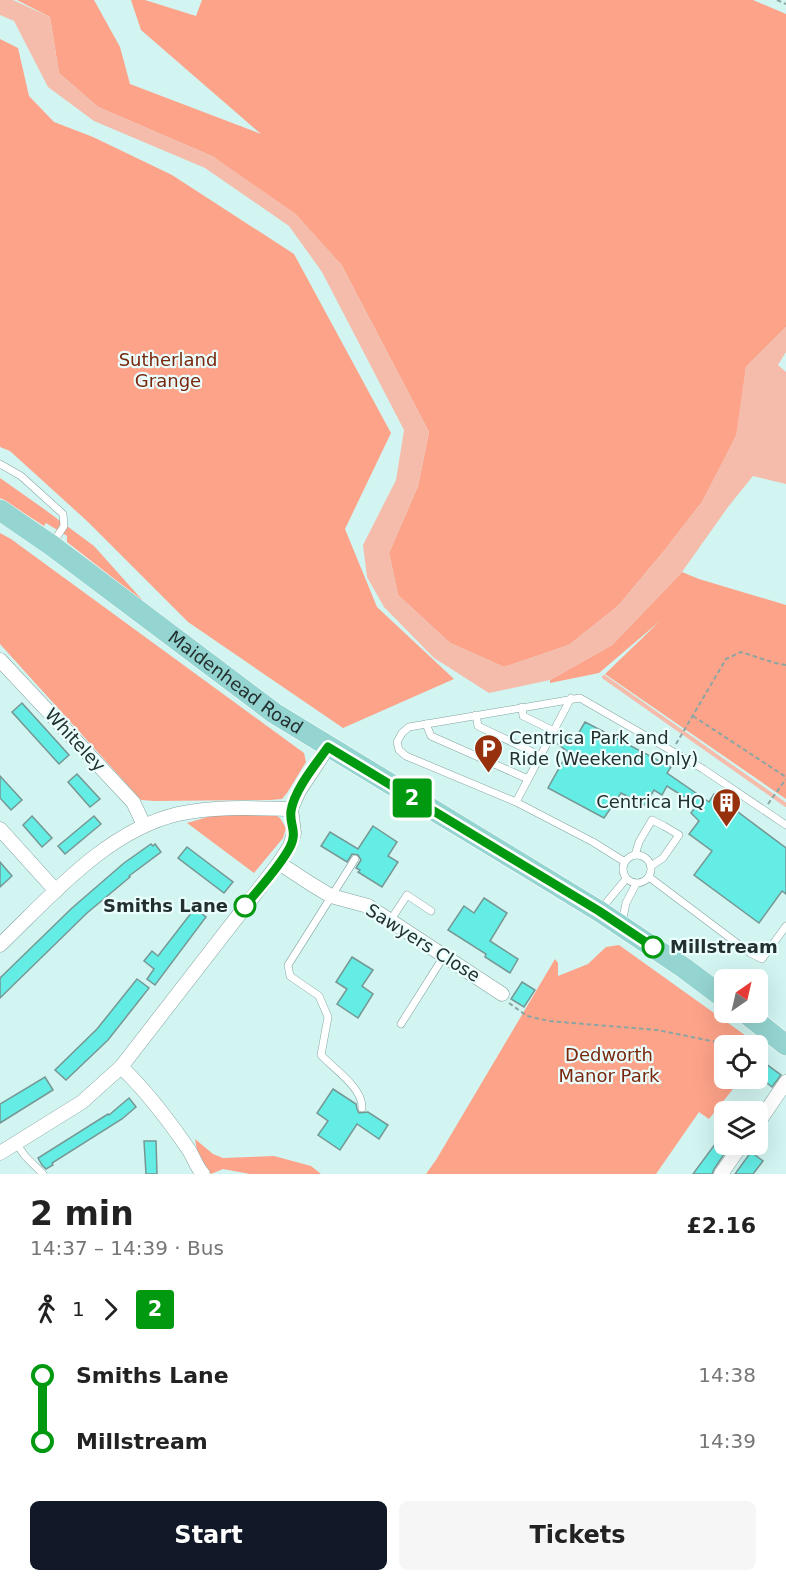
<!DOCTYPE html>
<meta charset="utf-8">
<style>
:root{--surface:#fff;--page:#f6f6f6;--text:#222;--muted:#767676;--accent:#111827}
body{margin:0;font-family:"DejaVu Sans",sans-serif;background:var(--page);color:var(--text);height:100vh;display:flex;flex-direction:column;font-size:22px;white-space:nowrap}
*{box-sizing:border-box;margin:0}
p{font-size:20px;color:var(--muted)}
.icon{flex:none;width:33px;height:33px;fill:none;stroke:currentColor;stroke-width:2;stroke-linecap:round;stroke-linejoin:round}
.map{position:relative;height:1174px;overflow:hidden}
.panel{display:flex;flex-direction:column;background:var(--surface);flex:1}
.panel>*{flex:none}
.badge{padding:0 12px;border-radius:4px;font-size:21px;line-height:39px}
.needle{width:39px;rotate:34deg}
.controls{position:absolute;left:714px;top:969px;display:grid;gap:12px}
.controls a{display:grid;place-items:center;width:54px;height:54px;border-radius:9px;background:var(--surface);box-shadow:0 6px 24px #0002;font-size:30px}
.map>.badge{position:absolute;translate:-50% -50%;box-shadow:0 0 0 3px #fff}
.legs{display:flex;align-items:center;gap:9px;height:66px;padding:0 30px;font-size:20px}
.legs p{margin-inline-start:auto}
.summary{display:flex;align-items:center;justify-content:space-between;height:102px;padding:0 30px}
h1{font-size:33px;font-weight:700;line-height:45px}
.action{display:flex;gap:12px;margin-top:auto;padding:12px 30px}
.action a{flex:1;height:69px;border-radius:9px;background:var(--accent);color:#fff;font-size:24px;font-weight:700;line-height:69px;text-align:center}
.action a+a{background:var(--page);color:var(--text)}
ul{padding:0 30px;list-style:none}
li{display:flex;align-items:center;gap:21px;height:66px;font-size:22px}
li i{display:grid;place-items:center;width:9px;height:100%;margin:0 8px;background:currentColor}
li i::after{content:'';width:15px;height:15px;margin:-8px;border:4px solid;border-radius:50%;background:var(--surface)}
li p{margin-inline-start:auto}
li:first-child i{background:linear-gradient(#0000 50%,currentColor 0)}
li:last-child i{background:linear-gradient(currentColor 50%,#0000 0)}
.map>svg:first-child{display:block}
.green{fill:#fda389}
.water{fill:#f6bcab}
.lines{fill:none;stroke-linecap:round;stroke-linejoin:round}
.stream{stroke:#f6bcab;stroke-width:4}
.building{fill:#63ede5;stroke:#769794;stroke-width:1.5}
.lane-casing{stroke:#82a3a0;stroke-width:8}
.street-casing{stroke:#82a3a0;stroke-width:15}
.primary-casing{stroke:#fff;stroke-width:22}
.path{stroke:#8ba5a3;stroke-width:2;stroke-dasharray:4.5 3;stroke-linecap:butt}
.lane{stroke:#fff;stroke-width:7}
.street{stroke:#fff;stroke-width:14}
.primary{stroke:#95d5d1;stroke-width:21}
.line-1-casing{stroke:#fff;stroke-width:14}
.line-1{stroke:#00990f;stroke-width:9}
.stop-1-dot{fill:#fff;stroke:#00990f;stroke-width:3}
.labels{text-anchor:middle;stroke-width:4.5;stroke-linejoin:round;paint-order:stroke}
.park-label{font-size:18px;fill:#79270d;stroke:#eafffd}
.street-label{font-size:18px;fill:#23302f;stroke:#eafffd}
.poi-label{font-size:18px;fill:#23302f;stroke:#eafffd;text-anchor:start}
.stop-label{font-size:18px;font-weight:bold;fill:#23302f;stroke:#eafffd;text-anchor:end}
</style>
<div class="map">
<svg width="786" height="1174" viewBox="0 0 786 1174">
<rect width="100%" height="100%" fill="#d2f5f2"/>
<g class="green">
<polygon points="17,0 94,0 120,47 130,84 261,134 141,30 131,0 145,0 196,16 202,0 753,0 786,14 786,327 746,367 737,435 702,502 664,551 618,606 569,645 504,667 450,643 398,595 389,553 418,486 429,432 341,264 214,157 98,107 59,73 50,17"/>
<polygon points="0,39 18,48 29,96 54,122 93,137 172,175 294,254 391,433 345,529 377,607 454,679 343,728 188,622 87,521 10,451 0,447"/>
<polygon points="0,478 44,509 94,546 145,603 67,542 67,536 46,523 44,526 0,498"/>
<polygon points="0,533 11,539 304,753 306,762 287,793 282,799 270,800 155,801 141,800 0,644"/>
<polygon points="682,572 699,579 786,605 786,799 605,674 660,621 599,673 550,683 550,680 612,645"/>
<polygon points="272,813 280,818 286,828 283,838 254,873 187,823 211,816"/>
<polygon points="619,945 756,1043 757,1046 724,1046 724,1078 741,1079 709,1119 699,1112 656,1174 426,1174 436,1160 555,959 558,963 558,976 588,964 606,947"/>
<polygon points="195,1139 213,1154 223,1158 274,1156 311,1166 321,1174 250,1174 223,1169 211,1174 198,1156"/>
</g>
<polygon class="water" points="0,0 13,0 50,17 59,73 98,107 214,157 296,214 341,264 429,432 418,486 389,553 398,595 450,643 504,667 569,645 618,606 664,551 702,502 736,435 746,367 786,327 786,352 778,365 786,372 786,484 753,476 728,507 682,572 612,645 550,680 489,693 434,658 384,607 367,577 363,545 396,480 404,430 322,272 289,226 205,168 94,121 48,87 14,21 0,15"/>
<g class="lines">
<polyline class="stream" points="604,677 786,805"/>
</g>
<g class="building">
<polygon points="22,703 69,755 59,764 12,712"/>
<polygon points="585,722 671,767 667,773 709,802 714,794 786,848 786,894 782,891 759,923 694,875 712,851 689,834 699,821 691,813 697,805 667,786 662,795 654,790 645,805 621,793 604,818 548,788 568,752 558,744 564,735 574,741"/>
<polygon points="77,774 100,799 90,807 68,782"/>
<polygon points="0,776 22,800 11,810 0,798"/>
<polygon points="32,816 52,838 42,847 23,825"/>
<polygon points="94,816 101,824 65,854 58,846"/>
<polygon points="373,826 397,842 388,856 398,862 382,887 358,872 360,870 356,868 361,860 358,855 352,854 347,862 321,846 330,832 358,849"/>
<polygon points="151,844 153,846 155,844 161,852 129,876 130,877 87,913 0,998 0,978 72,908 124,863"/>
<polygon points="187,847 233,882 224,893 178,858"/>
<polygon points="0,862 12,876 0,887"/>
<polygon points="484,898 507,913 490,941 518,959 510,973 485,957 486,954 448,930 464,906 474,913"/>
<polygon points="195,908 206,917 155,985 147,979 154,969 144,961 152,951 158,956"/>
<polygon points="352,957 373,970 362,986 373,994 358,1018 337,1004 347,989 336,982"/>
<polygon points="137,979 149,988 108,1040 66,1080 55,1070 97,1029"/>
<polygon points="522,982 535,990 524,1007 511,999"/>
<polygon points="758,1058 781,1075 772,1087 758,1076"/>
<polygon points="45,1077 53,1090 0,1123 0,1104"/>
<polygon points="333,1089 356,1104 357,1109 359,1113 368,1112 388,1125 379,1139 357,1124 340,1150 318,1135 328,1121 317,1113"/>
<polygon points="129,1098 136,1107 122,1119 52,1163 53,1165 46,1169 42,1165 38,1158 108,1114 109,1115"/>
<polygon points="724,1132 724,1144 731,1144 714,1169 712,1174 693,1174"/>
<polygon points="144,1141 156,1141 157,1174 146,1174"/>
<polygon points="751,1152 763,1161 753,1174 735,1174"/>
</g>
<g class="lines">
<defs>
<g id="lane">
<polyline points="0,464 21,476 63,514 64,526 52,544"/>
<polyline points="522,707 523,716 554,731"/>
<polyline points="476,715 478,726 541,756"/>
<polyline points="426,724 431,736 528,779"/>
<polyline points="516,802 571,698"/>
<circle cx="637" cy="869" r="14"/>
<polyline points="635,855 639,842 652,820 664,826 679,835 663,858 651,866"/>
<path d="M355,859L288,965L290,976L319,996L328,1017L321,1055C334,1069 363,1088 362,1108"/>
<polyline points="625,862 593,842 516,802 406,756 399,750 397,742 402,733 409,727 580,698 703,769 786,825"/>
<polyline points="649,877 750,953 762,959 786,926"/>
<polyline points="601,909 626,879"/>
<polyline points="390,921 407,895 431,911"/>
<polyline points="622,923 626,903 636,884"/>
<polyline points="401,1024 444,956"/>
<polyline points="16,1143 25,1156 43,1174"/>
</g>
<g id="street">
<polyline points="0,660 133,802 144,825"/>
<polyline points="0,829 56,891"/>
<polyline points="279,863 311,884 331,896 368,906 502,994"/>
<path d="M0,945C51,896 106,831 178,814C215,806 253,808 291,809"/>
<path d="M121,1067C147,1091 169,1121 189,1150C194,1158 197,1168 203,1174"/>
<polyline points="758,1123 786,1082"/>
<polyline points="0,1153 82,1102 121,1067 279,863 290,846 294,833 291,809 299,791 328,747"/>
<polyline points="721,1174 742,1144"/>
</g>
<g id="primary">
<path id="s1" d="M0,510L51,545L274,713L599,911L684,968L724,998"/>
<polyline points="744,1012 786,1045"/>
</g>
</defs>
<use href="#lane" class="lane-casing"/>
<use href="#street" class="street-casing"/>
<use href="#primary" class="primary-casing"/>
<g class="path">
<polyline points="777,0 786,4"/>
<polyline points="693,716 786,777"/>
<polyline points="676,744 726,659 741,652 775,663 786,665"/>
<polyline points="768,804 786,779"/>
<polyline points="509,1003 527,1016 549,1021 657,1030 736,1046"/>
<polyline points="758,1049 767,1051"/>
</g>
<use href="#lane" class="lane"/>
<use href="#street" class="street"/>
<use href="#primary" class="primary"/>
</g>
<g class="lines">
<defs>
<path id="line-1" d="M245,906C260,887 279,868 290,847C298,831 289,825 291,811C294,790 316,764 328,747L599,911L653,947"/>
</defs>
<use href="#line-1" class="line-1-casing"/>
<use href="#line-1" class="line-1"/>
</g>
<defs>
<symbol id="parking-pin" viewBox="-11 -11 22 30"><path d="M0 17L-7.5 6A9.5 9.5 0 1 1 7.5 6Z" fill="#97300c" stroke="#eafffd"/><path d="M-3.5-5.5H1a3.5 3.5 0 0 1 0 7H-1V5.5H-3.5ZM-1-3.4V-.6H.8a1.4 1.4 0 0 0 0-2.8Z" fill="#fff"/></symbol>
<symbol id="building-pin" viewBox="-11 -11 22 30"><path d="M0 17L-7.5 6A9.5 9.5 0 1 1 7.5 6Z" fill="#97300c" stroke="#eafffd"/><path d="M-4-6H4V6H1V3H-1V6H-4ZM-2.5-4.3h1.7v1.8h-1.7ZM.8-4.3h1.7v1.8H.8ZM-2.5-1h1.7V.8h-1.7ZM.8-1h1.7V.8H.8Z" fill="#fff"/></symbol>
</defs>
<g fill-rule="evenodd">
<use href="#parking-pin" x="472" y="732" width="33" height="45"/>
<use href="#building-pin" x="710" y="786" width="33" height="45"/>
</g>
<g class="stop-1-dot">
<circle cx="245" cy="906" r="10"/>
<circle cx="653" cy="947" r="10"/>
</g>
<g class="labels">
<g class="park-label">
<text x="168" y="366">Sutherland<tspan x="168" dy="21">Grange</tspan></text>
<text x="609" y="1061">Dedworth<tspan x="609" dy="21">Manor Park</tspan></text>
</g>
<g class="street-label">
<text dy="6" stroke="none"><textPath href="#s1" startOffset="292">Maidenhead Road</textPath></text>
<text transform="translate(75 740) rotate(47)" y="6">Whiteley</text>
<text transform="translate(423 943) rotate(32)" y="6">Sawyers Close</text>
</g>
<g class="poi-label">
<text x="509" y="744">Centrica Park and<tspan x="509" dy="21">Ride (Weekend Only)</tspan></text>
<text x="705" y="808" text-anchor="end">Centrica HQ</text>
</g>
<g class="stop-label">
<text x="228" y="912">Smiths Lane</text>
<text x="670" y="953" text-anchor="start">Millstream</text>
</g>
</g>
</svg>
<div class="controls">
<a><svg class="needle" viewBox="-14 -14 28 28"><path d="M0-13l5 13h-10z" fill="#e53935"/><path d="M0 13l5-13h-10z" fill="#767676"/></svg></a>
<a><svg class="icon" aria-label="locate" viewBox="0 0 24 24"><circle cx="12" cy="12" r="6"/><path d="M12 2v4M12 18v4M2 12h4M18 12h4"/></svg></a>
<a><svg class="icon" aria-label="layers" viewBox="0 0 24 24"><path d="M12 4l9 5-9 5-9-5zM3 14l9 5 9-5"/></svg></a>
</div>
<b class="badge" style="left:412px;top:798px;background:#00990f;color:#fff">2</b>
</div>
<section class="panel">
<div class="summary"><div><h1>2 min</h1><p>14:37 – 14:39 · Bus</p></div><b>£2.16</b></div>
<div class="legs"><svg class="icon" aria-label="walk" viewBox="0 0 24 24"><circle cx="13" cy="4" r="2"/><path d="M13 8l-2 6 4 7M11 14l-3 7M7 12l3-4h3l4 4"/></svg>1<svg class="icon" aria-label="forward" viewBox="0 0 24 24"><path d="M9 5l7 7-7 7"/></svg><b class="badge" style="background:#00990f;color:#fff">2</b></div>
<ul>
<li><i style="color:#00990f"></i><b>Smiths Lane</b><p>14:38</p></li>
<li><i style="color:#00990f"></i><b>Millstream</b><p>14:39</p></li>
</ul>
<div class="action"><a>Start</a><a>Tickets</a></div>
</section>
